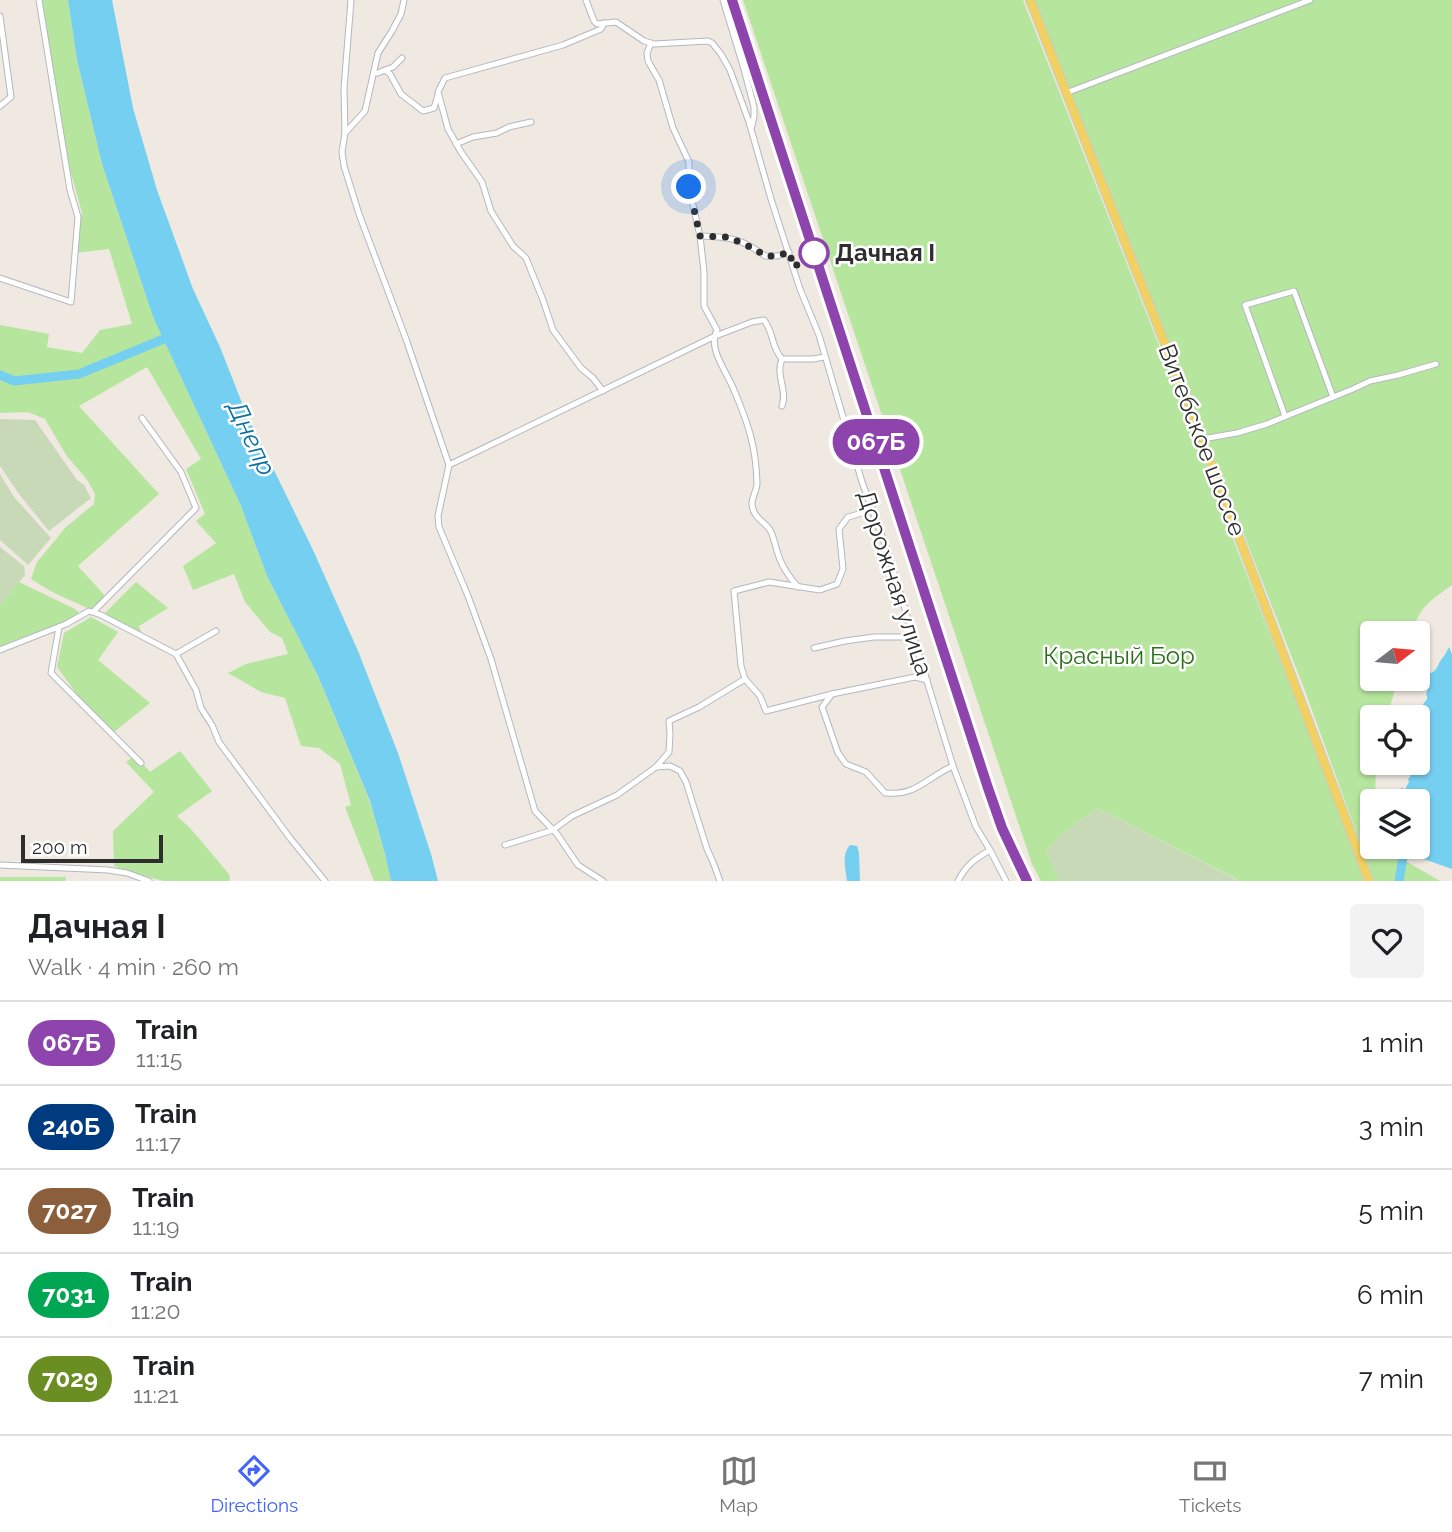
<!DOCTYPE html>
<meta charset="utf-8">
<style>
:root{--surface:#fff;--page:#f2f2f2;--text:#202124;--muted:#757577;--line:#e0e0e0;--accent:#4264fb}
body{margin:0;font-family:Raleway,sans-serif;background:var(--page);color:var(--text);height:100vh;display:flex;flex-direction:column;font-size:26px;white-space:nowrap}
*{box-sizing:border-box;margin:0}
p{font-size:23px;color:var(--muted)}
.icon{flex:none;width:38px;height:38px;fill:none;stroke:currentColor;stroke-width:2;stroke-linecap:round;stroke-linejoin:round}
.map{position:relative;height:881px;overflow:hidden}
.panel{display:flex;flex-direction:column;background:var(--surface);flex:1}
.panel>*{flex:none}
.badge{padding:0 14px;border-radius:23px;font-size:24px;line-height:46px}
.needle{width:46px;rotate:74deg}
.tools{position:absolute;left:1360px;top:621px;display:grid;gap:14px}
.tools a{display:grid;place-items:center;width:70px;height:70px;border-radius:7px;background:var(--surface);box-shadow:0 2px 5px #0004;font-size:35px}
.scale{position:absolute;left:21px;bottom:18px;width:142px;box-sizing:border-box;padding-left:7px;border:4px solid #2e2e2e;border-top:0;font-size:19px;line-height:24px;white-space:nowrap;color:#2e2e2e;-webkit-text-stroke:5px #fff;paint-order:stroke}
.you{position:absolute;width:35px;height:35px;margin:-18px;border:5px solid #fff;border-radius:50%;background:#1a73e8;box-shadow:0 0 0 10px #1a73e833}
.map>.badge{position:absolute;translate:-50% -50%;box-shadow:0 0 0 4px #fff}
.round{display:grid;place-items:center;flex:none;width:74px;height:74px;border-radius:7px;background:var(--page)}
.summary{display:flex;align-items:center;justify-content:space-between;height:119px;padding:0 28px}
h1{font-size:33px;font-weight:700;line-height:52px}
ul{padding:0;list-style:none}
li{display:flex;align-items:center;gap:21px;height:84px;padding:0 28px;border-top:2px solid var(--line)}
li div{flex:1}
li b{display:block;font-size:26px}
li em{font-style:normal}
li .badge{min-width:77px;font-weight:700;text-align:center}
.dock{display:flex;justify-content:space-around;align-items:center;height:98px;border-top:2px solid var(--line);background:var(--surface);font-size:19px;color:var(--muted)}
.dock a{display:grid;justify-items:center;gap:4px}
.dock .selected{color:var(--accent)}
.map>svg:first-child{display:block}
.green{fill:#b6e59e}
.cemetery{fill:#c8d9b8}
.water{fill:#75cff0}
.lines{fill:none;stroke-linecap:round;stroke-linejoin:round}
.river{stroke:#75cff0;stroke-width:9}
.minor-casing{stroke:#b4b7c1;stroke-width:7}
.primary-casing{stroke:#c9c9c9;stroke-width:10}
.minor{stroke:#fff;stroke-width:5}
.primary{stroke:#f2d163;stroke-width:8}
.rail-casing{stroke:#a3a6b8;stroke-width:4.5}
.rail{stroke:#fff;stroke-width:2;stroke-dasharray:5;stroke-linecap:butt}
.line-casing{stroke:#fff;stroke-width:16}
.line{stroke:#8e44ad;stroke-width:10}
.walk{stroke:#2e2e2e;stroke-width:7;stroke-dasharray:0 12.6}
.stop-dot{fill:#fff;stroke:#8e44ad;stroke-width:3.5}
.labels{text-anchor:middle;stroke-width:5;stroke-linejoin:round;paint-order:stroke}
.stop-label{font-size:24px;font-weight:bold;fill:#2e2e2e;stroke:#fff;text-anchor:start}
.street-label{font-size:24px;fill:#2e2e2e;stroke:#fff}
.park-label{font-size:24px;fill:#2c6e1b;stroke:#fff}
.water-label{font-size:26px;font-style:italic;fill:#0d6fa3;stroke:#fff}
</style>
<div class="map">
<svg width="1452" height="881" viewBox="0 0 1452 881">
<rect width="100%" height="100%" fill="#efe9e1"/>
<g class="green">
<polygon points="40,0 68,0 77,60 102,164 153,317 241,506 267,576 318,676 370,802 385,854 391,881 374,881 345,807 351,805 340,764 319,748 301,746 285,698 261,692 228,673 246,664 288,654 282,638 270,632 245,602 234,574 193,590 183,566 216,543 196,521 205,514 186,469 201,459 147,367 79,406 159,494 78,566 107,598 94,611 52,592 31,579 37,562 66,527 94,504 95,494 88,481 66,455 45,419 28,412 0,413 0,325 49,334 47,347 82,353 100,330 132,324 109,249 74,253 82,213 69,166"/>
<polygon points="743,0 1023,0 1203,457 1238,552 1366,881 1240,881 1098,808 1063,833 1046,851 1059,881 1041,881 1032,864"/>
<path d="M1034,0H1452V585C1431,600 1419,607 1412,633L1372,634V679H1398L1387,717L1372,718V763H1376L1375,801L1372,802V847H1389L1392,853L1440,881H1374L1305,691L1103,173Z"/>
<polygon points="19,582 75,609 80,614 59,625 0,648 0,605"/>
<polygon points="136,582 168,608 139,626 142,634 103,615"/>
<polygon points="91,617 118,632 98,660 150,703 114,732 84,704 57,667 64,633"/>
<polygon points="180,751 212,791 177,816 190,828 229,874 230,879 229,881 164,881 136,874 114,866 113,831 154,792 126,762 135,755 150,772"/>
<polygon points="0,877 66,877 65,881 0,881"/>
</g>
<g class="cemetery">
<polygon points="0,419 35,420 77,480 84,485 91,498 49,531 19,494 0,466"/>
<polygon points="0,474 14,497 51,538 28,565 0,540"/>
<polygon points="0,547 24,566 25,575 0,605"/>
<polygon points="1098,808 1239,881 1059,881 1046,851 1063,833"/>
</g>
<g class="water">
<polygon points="68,0 112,0 133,108 157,190 193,289 220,347 246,413 313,550 358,651 398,753 431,854 438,881 391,881 385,854 370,801 318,676 267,576 241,506 153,317 102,164 77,60"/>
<path d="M1449,647L1452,654V869L1412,855L1409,857L1399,852L1400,847H1418V802L1402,801L1400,790L1402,787L1403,789H1405L1409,782L1408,779C1412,776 1413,768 1411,763H1417L1422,759L1421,756L1418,754V722L1424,716L1422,713L1424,707L1422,706L1427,699V696L1426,695L1429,685L1426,679L1428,674C1438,671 1436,667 1441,660C1445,655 1446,653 1449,647Z"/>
<path d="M850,845L857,846L859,853L860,881H847C846,869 841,855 850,845Z"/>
</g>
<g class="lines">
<g class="river">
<polyline points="0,375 14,381 79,374 171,336"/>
<polyline points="1399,881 1403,857"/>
</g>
<defs>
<g id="minor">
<path d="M351,0L344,88L345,133L342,152L344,166L359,214L406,339L449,465L713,337L752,322L764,320C775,335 770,345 782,359H813L824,357"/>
<polyline points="586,0 594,21 597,24 616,22 644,41 654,44 708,41 712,43 721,54 730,70 749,122 771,199 800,289 819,335 862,482 886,547 953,766 976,827 990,850 1006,881"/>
<polyline points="723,0 744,69 754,107 754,116 752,126"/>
<polyline points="0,16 11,97 0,106"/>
<path d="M651,43L647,53L648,61L659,80L673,128L689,162V187L700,236L704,272V306L717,330C707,348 727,372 734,390C748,423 756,446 757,483C757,490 752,497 752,504C753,518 764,521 770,530C773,535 775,544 777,551C781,566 788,576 798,587"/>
<polyline points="385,70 393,67 402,58"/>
<polyline points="374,73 378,73 385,70 390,74 401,94 423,111 434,108 438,95"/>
<polyline points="1066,93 1310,0"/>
<polyline points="345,133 365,111 378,53 392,31 401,14 404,0"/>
<polyline points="456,144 473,137 497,133 509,127 531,122"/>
<path d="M700,236C729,237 741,238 765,256H777L789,252"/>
<polyline points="0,278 71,302 78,217 70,190 39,0"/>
<path d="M782,359C775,375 788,391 782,406"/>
<polyline points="603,391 593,378 581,368 553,330 543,300 526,258 513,246 491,211 482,182 461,152 448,129 438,92 445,78 563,45 601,29 604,23"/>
<polyline points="1285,416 1245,305 1294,291 1333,397"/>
<polyline points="1202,439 1237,433 1267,424 1353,389 1370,381 1398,375 1436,364"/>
<polyline points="449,465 438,516 439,527 468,596 491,659 535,811 557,834 578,865 603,881"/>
<polyline points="93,612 196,508 181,472 142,418"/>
<polyline points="59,627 51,673 141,763"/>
<polyline points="814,648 845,641 874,637 914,637"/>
<polyline points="0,650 66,624 89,611 101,615 176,654 196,690 201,708 212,725 219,742 290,838 325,881"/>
<polyline points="176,654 216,631"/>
<polyline points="745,679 760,696 766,711 832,694 915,677 927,680"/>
<path d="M832,694L822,707L838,753L846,764L866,772L885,793C917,796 926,778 953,766"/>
<polyline points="656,767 669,752 670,734 669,721 699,707 745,679 741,666 734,591 769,582 820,590 837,584 843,569 839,529 848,517 873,510"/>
<polyline points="505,845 553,830 572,816 617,795 656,767 670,766 680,771 686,782 707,849 713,862 720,881"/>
<polyline points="0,865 108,870 127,873 149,881"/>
<path d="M958,881C966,865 975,859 990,850"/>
</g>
<polyline id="primary" points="1030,0 1190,408 1369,881"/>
</defs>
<use href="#minor" class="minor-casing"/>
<use href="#primary" class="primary-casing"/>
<use href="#minor" class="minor"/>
<use href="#primary" class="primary"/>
<defs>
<polyline id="rail" points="732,0 988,787 1002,827 1027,881"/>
</defs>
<use href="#rail" class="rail-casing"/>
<use href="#rail" class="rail"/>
</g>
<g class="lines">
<defs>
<polyline id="line" points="732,0 988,788 1002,828 1027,881"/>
</defs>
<use href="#line" class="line-casing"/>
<use href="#line" class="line"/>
<polyline class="walk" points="689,187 700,236 728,237 755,249 765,256 777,256 789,252 794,267 814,253"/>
</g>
<circle class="stop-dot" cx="814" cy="253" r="14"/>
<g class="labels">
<g class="stop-label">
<text x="835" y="261">Дачная I</text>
</g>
<g class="street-label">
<text transform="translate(1202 440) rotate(69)" y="8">Витебское шоссе</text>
<text transform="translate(895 583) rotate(72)" y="8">Дорожная улица</text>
</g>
<g class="park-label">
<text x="1119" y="664">Красный Бор</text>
</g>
<g class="water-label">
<text transform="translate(252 438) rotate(65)" y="9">Днепр</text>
</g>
</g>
</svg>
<div class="tools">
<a><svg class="needle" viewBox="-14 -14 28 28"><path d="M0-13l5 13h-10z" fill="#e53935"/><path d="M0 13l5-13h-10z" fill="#757577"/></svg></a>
<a><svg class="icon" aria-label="locate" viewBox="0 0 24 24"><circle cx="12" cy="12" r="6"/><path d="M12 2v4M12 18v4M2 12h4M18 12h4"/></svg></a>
<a><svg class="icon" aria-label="layers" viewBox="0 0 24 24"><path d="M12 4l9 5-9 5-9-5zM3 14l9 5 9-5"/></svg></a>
</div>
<div class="scale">200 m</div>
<div class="you" style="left:689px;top:187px"></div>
<b class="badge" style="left:876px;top:442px;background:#8e44ad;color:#fff">067Б</b>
</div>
<section class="panel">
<div class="summary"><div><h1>Дачная I</h1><p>Walk · 4 min · 260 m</p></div><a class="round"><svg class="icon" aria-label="heart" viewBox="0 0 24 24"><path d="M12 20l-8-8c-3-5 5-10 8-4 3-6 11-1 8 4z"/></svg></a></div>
<ul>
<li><span class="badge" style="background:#8e44ad;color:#fff">067Б</span><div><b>Train</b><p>11:15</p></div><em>1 min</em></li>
<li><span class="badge" style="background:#003b80;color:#fff">240Б</span><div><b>Train</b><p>11:17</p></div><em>3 min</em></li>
<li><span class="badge" style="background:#8b5e3c;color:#fff">7027</span><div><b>Train</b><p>11:19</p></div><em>5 min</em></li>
<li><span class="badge" style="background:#00a651;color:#fff">7031</span><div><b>Train</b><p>11:20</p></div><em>6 min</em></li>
<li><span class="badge" style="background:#6b8e23;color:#fff">7029</span><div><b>Train</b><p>11:21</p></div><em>7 min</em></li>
</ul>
</section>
<nav class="dock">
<a class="selected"><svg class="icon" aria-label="directions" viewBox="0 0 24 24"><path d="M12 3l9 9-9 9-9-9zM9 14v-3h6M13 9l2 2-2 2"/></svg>Directions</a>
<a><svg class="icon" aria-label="map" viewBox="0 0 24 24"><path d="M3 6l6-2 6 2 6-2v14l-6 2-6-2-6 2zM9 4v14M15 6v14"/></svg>Map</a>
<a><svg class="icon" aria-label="tickets" viewBox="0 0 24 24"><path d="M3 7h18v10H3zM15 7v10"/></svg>Tickets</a>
</nav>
